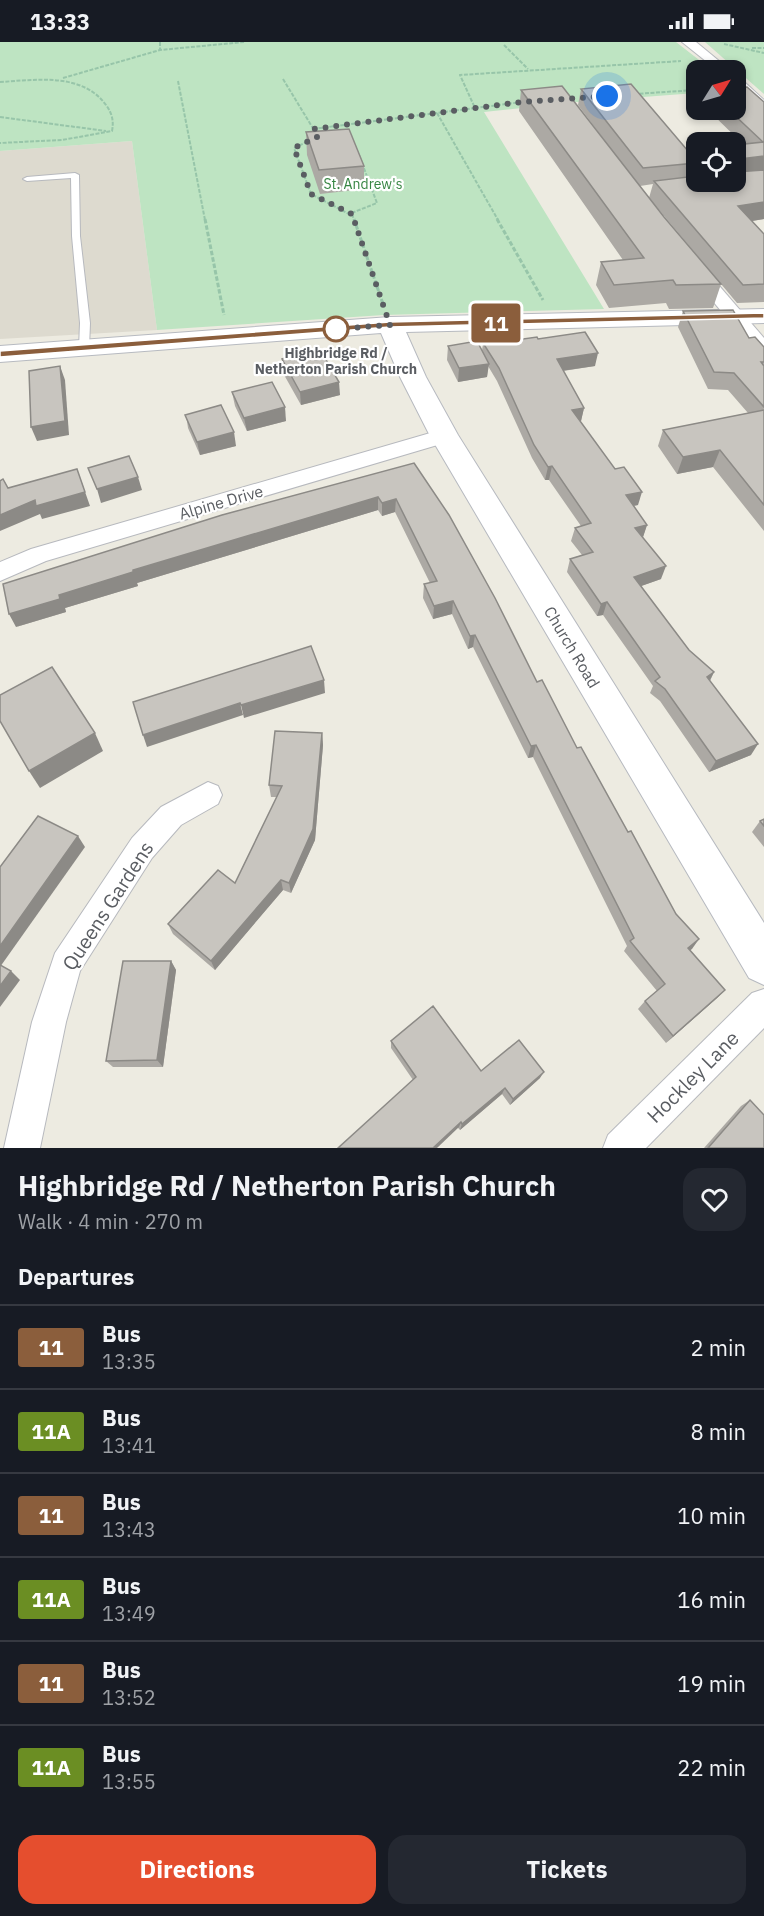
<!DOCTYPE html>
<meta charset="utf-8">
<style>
:root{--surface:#171b24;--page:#242831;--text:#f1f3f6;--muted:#9ea1a6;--line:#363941;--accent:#e54e2e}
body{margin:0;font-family:"IBM Plex Sans",sans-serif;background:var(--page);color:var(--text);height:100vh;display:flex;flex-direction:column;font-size:22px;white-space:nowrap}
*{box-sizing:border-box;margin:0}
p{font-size:20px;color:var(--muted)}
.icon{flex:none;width:33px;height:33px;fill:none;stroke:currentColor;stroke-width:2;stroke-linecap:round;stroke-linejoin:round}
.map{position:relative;height:1106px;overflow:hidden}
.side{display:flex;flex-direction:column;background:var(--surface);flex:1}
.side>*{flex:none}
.badge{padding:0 12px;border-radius:4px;font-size:21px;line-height:39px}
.needle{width:39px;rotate:53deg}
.tools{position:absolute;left:686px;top:18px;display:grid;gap:12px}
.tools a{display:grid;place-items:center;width:60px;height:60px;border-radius:12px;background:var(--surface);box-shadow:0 3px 9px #0003;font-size:30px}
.you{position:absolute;width:30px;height:30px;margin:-15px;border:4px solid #fff;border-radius:50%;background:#1a73e8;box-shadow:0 0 0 9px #1a73e833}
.map>.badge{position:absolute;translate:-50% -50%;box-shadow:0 0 0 3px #fff}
h2{padding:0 18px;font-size:22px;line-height:54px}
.round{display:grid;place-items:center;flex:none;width:63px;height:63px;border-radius:18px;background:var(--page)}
.overview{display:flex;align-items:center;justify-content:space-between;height:102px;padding:0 18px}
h1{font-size:28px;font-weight:800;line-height:45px}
.button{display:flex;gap:12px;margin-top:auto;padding:12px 18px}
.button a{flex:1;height:69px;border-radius:18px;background:var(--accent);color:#fff;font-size:24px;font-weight:800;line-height:69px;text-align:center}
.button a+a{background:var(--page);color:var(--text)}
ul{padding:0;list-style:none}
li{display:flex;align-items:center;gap:18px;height:84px;padding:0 18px;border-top:2px solid var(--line)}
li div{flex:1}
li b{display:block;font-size:22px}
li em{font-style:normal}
li .badge{min-width:66px;font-weight:700;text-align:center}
.status{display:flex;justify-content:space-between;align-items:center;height:42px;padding:0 30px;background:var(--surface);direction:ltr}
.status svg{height:16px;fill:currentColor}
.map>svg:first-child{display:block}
.education{fill:#dddacf}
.green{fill:#bee4c2}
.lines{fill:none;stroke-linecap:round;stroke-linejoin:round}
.lane-casing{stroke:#b7b9be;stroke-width:2}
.street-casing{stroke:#b7b9be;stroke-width:2}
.secondary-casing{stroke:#b7bac0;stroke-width:2}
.path-far1{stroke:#97c5a9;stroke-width:2;stroke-dasharray:4 1.5;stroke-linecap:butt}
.path{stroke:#97c5a9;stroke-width:3;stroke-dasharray:4.5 2;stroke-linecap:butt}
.lane{fill:#fff;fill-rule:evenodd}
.street{fill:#fff;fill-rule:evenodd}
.secondary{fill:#fff;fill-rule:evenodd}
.wall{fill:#aca9a4}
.shaded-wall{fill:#8c8a86}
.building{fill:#c8c5bf;stroke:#8c8a86;stroke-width:1.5}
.line{fill:#8b5e3c;stroke:#fff;stroke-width:1.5}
.walk{stroke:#5a5d62;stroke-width:6;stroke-dasharray:0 10.8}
.stop-dot{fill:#fff;stroke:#8b5e3c;stroke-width:3}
.labels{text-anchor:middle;stroke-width:4.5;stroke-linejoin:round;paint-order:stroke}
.far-park-label{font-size:14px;fill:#368542;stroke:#fff}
.far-stop-label{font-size:14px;font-weight:bold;fill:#5a5d62;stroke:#fff}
.street-label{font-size:16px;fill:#5a5d62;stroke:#fff}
.near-street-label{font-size:20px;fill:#5a5d62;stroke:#fff}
</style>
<div class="status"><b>13:33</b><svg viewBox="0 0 49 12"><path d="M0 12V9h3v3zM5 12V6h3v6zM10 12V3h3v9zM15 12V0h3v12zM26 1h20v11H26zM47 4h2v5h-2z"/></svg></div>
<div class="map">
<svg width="764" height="1106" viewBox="0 0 764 1106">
<rect width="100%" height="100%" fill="#edebe1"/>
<polygon class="education" points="132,99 157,288 0,297 0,109"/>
<g class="green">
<polygon points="0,0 676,0 712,28 696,28 696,51 577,60 484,70 604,267 384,273 157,288 132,99 0,109"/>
<polygon points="705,0 764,0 764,52"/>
</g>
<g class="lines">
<defs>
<polygon id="lane" points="75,131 79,133 80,194 90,281 89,306 84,309 79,306 80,281 72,194 71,136 27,139 23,137 27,135"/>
<g id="street">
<polygon points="682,0 696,0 730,28 717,28"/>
<polygon points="735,35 740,36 764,58 764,69 759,68 735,46"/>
<polygon points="697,224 703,225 764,296 764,314 757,312 691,233 688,229 691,225"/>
<polygon points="444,387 451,389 454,394 451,399 46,519 0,539 0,520 31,507"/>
<polygon points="208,740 218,744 222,753 218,762 181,783 152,816 80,929 66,980 40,1106 4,1106 32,980 55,911 132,796 161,765"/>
<polygon points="764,947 764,986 646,1106 603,1106 608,1093 752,951"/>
</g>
<polygon id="secondary" points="764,267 764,281 406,290 426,335 458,393 764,881 764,943 749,936 430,394 400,335 381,291 0,320 0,304 390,275"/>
</defs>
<use href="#lane" class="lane-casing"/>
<use href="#street" class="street-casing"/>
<use href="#secondary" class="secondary-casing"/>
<g class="path-far1">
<polyline points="160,0 160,8"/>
<polyline points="724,2 764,11"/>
<polyline points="504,3 528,27"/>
<polyline points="752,6 764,6"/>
<polyline points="63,36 160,8 244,0"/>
<polyline points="283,37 314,88"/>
<polyline points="178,39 205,178"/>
<path d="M0,40C35,38 82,30 106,63C112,71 114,79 112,89L62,98L0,101"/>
<polyline points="634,52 696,48"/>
<polyline points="475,66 522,60"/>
<polyline points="437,71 498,178"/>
<polyline points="0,75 106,89"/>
<polyline points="313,87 475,66 460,33 681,19"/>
<polygon points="317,95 350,105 359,113 377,161 349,172 311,152 294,106"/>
<polyline points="352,172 354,178"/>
</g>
<g class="path">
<polyline points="205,177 224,273"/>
<polyline points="354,177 383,262"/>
<polyline points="497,177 543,258"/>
</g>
<use href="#lane" class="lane"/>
<use href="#street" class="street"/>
<use href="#secondary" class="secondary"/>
</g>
<g class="wall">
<polygon points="581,47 688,109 696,108 696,140 735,140 735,103 743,102 708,68 735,68 764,60 764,177 752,179 764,192 764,260 737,261 649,156 653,142 640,144 664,175 721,242 713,266 669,267 666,261 609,266 596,243 601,220 623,218 519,69 521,48 605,99 578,63"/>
<polygon points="306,90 364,124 364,147 320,152 307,113"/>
<polygon points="683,269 749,296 764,305 764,489 713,425 677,432 658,404 663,388 748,371 728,348 708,347 678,285"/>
<polygon points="538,297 595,324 563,329 584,366 581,379 580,379 638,463 633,464 647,483 643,495 661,537 641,544 689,608 714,630 710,639 751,713 709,730 660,659 650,651 653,644 603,573 597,574 567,530 570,517 582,513 571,499 575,486 581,484 549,438 545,438 532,416 497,339 488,324 487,335 458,340 447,318 448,304 482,309 483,301"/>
<polygon points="282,317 340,353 301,363 283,331"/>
<polygon points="232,350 286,379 247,389 235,364"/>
<polygon points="186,373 236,404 200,413 188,386"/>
<polygon points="414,421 537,640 676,872 699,897 690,908 725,948 717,956 666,1001 638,967 645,959 657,949 624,909 627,904 533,715 528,716 473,605 468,607 452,572 433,577 423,556 424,542 430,541 395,470 382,474 378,468 137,541 138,544 65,566 66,570 16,585"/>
<polygon points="322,691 323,703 315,798 291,851 283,848 215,928 173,892 168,882 235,841 277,755 271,755 269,743"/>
<polygon points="764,777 764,805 752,790 760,779"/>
<polygon points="171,919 176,928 163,1025 113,1025 106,1019"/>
<polygon points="391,999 481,1029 540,1036 510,1063 502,1052 460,1088 413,1038 391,1006"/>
<polygon points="750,1058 764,1106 704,1106 741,1064"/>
</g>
<g class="shaded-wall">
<polygon points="764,114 764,130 735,130 740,117"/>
<polygon points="764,160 764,177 733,182 738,164"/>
<polygon points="598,311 595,324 554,330 557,317"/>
<polygon points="489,322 487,335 458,340 459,326"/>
<polygon points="60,324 65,338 69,393 37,399 31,385"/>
<polygon points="339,340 340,353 301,363 300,350"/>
<polygon points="285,365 286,379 247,389 244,376"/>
<polygon points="584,366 581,379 569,381 572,368"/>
<polygon points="234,390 236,404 200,413 197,400"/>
<polygon points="720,408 713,425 677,432 683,415"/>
<polygon points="552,424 549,438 545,438 548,425"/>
<polygon points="77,427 90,464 42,477 40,472 0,489 0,473"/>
<polygon points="138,435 142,448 101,461 97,447"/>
<polygon points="642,450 638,463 622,466 626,453"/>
<polygon points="378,455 378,468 137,541 138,544 65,566 66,570 16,585 9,572 59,553 133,528"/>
<polygon points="396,457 395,470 382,474 382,461"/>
<polygon points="647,483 643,495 635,486"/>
<polygon points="666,524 661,537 630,548 634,535"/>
<polygon points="453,559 452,572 433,577 434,564"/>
<polygon points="607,560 603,573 597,574 601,562"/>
<polygon points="475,593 473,605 468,607 470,594"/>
<polygon points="714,630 708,642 707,635"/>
<polygon points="324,638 325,651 244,676 241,663"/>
<polygon points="240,661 243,673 147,705 143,693"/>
<polygon points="95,691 103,709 40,746 29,729"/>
<polygon points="322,691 323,703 315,798 291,851 289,841"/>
<polygon points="758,702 751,713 709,730 716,719"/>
<polygon points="536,703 533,715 528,716 531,704"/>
<polygon points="78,794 85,805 0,925 0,904"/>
<polygon points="281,838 283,848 215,928 211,919"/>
<polygon points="699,897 692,907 681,915 688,906"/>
<polygon points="171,919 176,928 163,1025 157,1018"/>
<polygon points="11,929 20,938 0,965 0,944"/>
<polygon points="725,948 717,956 666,1001 673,994"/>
<polygon points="544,1030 540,1036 510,1063 513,1057"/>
<polygon points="505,1046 502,1052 460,1088 462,1082"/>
<polygon points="461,1080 459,1085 437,1106 433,1106"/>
</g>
<g class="building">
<polygon points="631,42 688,109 696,108 696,121 643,126 581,47"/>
<polygon points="562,44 664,175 721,242 676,243 673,238 614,243 601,220 644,216 521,48"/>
<polygon points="747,45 764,60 764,114 740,117 738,121 735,121 735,103 763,100 729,68 735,68 735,46"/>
<polygon points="349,87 364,124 319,128 306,90"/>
<polygon points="764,128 764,160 738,164 764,192 764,242 743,243 654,139 696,134 696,140 735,140 735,130"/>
<polygon points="733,268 749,296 755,295 764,305 764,320 761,320 764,324 764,365 734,331 714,330 683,269"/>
<polygon points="585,290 598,311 557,317 584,366 572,368 615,427 624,425 642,450 626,453 647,483 635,486 666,524 634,535 689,608 714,630 707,635 758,702 716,719 665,647 655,639 660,635 607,560 601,562 570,517 593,510 575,486 591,481 552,424 548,425 534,403 499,326 483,301 507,297 509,299 537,295 538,297"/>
<polygon points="477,299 489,322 459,326 448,304"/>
<polygon points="300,311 316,318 325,316 339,340 300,350 282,317"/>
<polygon points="60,324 65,379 31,385 29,329"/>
<polygon points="272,340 285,365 244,376 232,350"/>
<polygon points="221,363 234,390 197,400 185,373"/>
<polygon points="764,368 764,463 720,408 683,415 663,388"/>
<polygon points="129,414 138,435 97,447 88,426"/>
<polygon points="414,421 449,473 495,556 537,640 542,638 577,706 581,705 628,790 631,789 676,872 699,897 688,906 725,948 673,994 645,959 665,942 630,899 634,896 536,703 531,704 475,593 470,594 453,559 434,564 424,542 437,539 396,457 382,461 378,455 133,528 133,530 59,553 60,557 9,572 3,542 222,473"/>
<polygon points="77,427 85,450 36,464 35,458 0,473 0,439 3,437 8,446"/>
<polygon points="311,604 324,638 241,663 240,661 143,693 133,660"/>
<polygon points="52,625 95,691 29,729 0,679 0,653"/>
<polygon points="275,689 322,691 313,787 289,841 281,838 211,919 168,882 218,828 235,841 282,744 269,743"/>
<polygon points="38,774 78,794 0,904 0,825"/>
<polygon points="764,777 764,784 760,779"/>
<polygon points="123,919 171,919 157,1018 106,1019"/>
<polygon points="0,923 11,929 0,944"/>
<polygon points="433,964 481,1029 519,998 544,1030 513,1057 505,1046 462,1082 461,1080 433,1106 338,1106 416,1035 391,999"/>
<polygon points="750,1058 764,1073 764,1106 708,1106"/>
</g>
<polygon class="line" points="764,271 764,276 390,285 0,315 0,309 390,280"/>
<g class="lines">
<polyline class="walk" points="336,287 390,283 352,172 311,152 294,106 317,95 313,87 522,60 607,54"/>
</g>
<circle class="stop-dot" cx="336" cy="287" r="12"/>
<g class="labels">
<g class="far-park-label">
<text x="363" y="147">St. Andrew's</text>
</g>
<g class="far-stop-label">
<text x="336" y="316">Highbridge Rd /<tspan x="336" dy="16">Netherton Parish Church</tspan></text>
</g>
<g class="street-label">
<text transform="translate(221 460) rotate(-16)" y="6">Alpine Drive</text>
<text transform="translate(572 605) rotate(59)" y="6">Church Road</text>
</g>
<g class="near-street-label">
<text transform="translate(108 864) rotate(-57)" y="7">Queens Gardens</text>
<text transform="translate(693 1035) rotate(-45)" y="7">Hockley Lane</text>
</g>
</g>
</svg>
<div class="tools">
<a><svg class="needle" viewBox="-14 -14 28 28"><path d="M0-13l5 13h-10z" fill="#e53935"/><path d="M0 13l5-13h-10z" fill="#9ea1a6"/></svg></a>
<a><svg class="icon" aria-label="locate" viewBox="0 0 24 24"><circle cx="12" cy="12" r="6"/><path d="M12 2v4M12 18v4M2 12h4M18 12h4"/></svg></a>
</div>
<div class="you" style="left:607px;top:54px"></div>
<b class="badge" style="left:496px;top:281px;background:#8b5e3c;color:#fff">11</b>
</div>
<section class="side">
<div class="overview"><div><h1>Highbridge Rd / Netherton Parish Church</h1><p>Walk · 4 min · 270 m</p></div><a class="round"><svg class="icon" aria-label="heart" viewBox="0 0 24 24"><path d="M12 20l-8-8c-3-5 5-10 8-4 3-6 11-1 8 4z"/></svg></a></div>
<h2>Departures</h2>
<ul>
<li><span class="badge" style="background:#8b5e3c;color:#fff">11</span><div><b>Bus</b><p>13:35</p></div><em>2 min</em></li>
<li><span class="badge" style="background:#6b8e23;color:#fff">11A</span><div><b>Bus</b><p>13:41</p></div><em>8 min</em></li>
<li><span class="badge" style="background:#8b5e3c;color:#fff">11</span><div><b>Bus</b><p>13:43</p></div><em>10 min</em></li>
<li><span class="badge" style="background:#6b8e23;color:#fff">11A</span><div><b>Bus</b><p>13:49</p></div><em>16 min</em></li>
<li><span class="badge" style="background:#8b5e3c;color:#fff">11</span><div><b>Bus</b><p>13:52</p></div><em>19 min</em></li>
<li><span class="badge" style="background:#6b8e23;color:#fff">11A</span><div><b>Bus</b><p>13:55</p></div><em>22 min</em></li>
</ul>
<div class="button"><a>Directions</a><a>Tickets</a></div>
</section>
